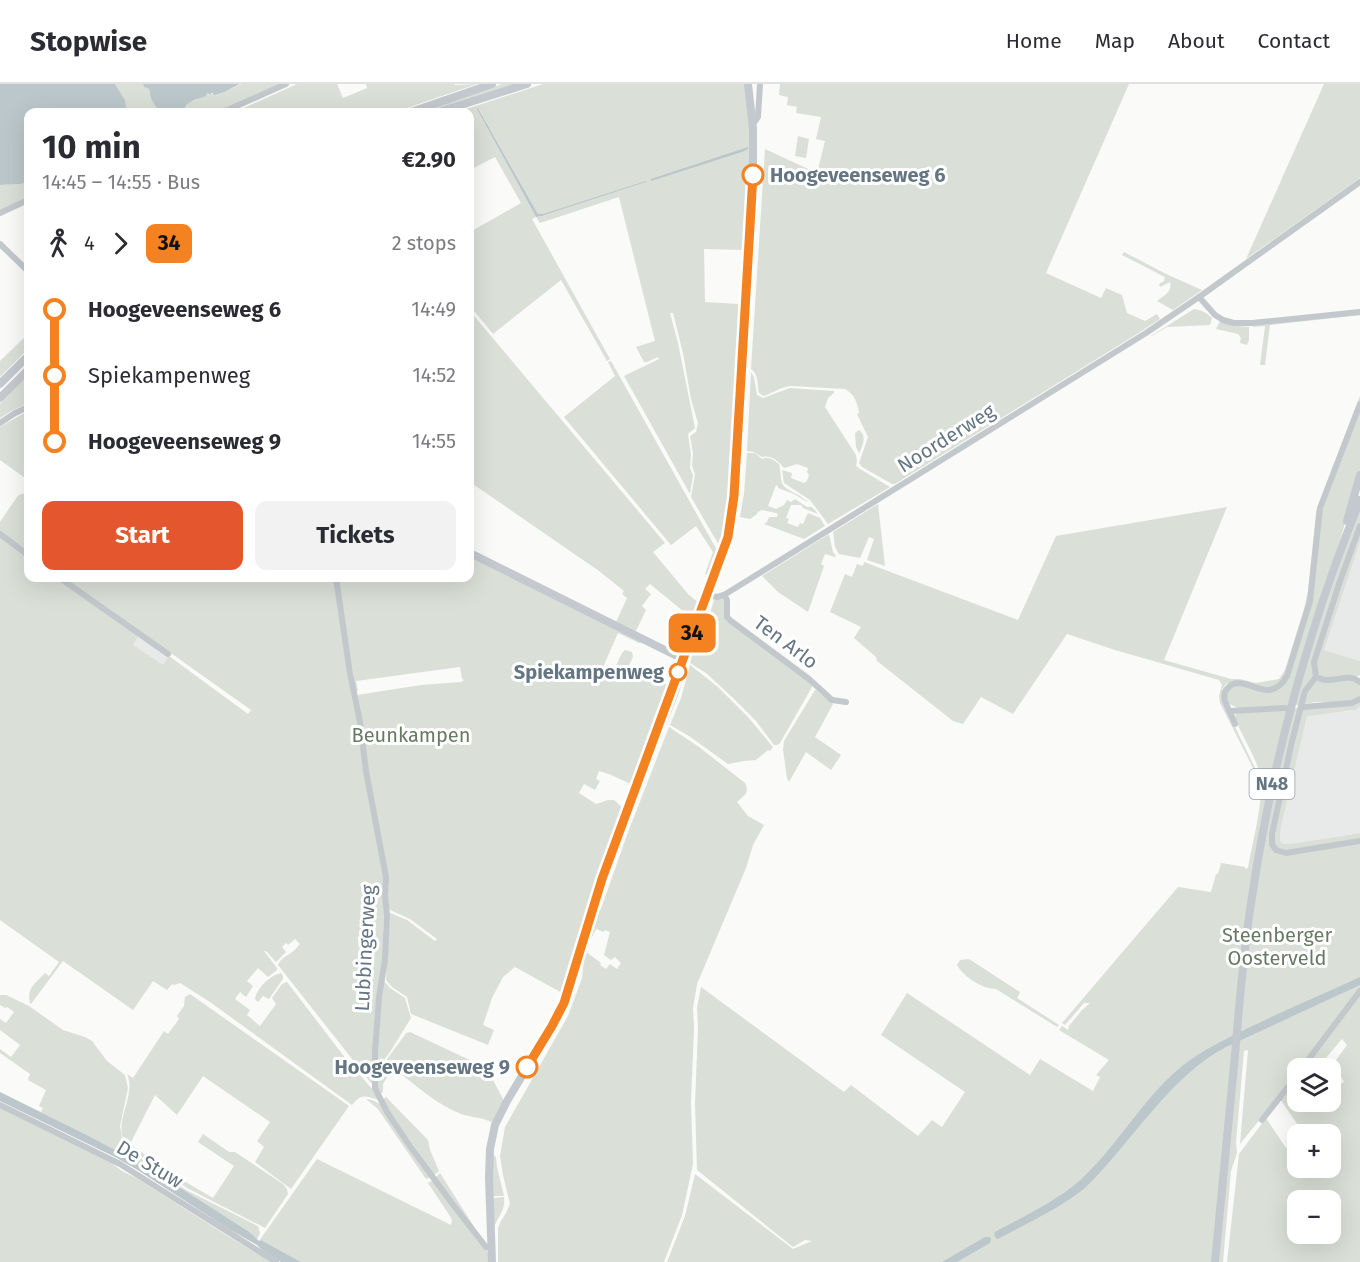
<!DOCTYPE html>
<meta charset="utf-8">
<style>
:root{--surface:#fff;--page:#f2f2f3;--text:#2b2b33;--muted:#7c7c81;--line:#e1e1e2;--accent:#e4572e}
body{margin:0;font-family:"Fira Sans",sans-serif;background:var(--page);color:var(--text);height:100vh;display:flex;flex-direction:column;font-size:22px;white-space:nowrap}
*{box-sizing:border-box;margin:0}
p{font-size:20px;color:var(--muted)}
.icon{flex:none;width:33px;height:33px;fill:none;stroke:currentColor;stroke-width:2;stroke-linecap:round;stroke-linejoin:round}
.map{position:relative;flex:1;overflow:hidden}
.drawer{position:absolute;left:24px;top:24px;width:450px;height:474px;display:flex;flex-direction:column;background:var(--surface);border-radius:12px;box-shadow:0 6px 24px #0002}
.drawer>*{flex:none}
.badge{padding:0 12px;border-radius:9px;font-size:21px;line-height:39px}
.controls{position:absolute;left:1287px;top:974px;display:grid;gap:12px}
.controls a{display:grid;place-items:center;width:54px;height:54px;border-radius:12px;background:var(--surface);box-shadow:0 6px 24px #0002;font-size:30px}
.map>.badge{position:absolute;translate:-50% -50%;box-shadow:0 0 0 3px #fff}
.legs{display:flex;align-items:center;gap:9px;height:66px;padding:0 18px;font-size:20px}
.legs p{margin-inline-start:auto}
.summary{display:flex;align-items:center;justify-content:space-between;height:102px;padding:0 18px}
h1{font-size:33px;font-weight:700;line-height:45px}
.primary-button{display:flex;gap:12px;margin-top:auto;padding:12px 18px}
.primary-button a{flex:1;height:69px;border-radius:12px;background:var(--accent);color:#fff;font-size:24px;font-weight:700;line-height:69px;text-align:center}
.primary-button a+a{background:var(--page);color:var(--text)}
ul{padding:0 18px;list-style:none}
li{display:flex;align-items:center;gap:21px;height:66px;font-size:22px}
li i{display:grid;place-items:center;width:9px;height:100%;margin:0 8px;background:currentColor}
li i::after{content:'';width:15px;height:15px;margin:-8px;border:4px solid;border-radius:50%;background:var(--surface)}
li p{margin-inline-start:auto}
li:first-child i{background:linear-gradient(#0000 50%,currentColor 0)}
li:last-child i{background:linear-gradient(currentColor 50%,#0000 0)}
header{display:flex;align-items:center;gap:36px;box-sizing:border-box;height:84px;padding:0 30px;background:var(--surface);border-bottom:2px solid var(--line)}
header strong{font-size:28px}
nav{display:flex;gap:33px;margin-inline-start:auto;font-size:21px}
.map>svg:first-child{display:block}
.built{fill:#e8e9e9}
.green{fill:#dadfd7;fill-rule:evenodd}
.water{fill:#bbc7cb}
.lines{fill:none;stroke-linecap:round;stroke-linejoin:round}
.minor{stroke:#c3c8cc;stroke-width:6}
.major{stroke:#c3c9ce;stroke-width:8}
.highway{stroke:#c3c9ce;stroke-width:8}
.line-1-casing{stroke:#fff;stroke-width:14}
.line-1{stroke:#f58220;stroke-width:9}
.stop-1-dot{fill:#fff;stroke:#f58220;stroke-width:3}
.labels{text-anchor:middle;stroke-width:6;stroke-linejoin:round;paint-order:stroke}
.shield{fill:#fff;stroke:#939fa8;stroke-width:1.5}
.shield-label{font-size:18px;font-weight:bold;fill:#657683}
.stop-label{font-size:20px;font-weight:bold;fill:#657683;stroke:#fff;text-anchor:end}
.street-label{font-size:20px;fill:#657683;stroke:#fff}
.park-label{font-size:20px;fill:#687a64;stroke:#fff}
</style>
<header>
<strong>Stopwise</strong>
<nav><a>Home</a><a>Map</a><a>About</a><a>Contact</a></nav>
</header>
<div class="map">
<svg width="1360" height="1178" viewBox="0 0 1360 1178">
<rect width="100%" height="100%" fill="#fafaf8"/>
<g class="built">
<polygon points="1360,458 1360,577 1324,566"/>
<polygon points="139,551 169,572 163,582 133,561"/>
<polygon points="1360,622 1360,749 1289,760 1282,760 1280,757 1281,743 1307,631 1351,627"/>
</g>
<g class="green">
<polygon points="115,0 143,0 144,3 149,5 151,15 159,28 127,28 125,16"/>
<path d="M242,0H283L220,28H181V27L185,25L186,21C193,16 200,15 207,9L210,11C215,8 219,9 224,7C230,6 236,2 242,0Z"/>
<polygon points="297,0 337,0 343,14 367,4 366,0 454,0 455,1 477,0 395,28 235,28"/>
<polygon points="502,0 517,0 431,28 419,28"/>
<path d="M543,0H746L751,67L745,166L704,165L705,218L739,220L733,328L735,344L732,399L728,405L726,434L720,463L691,413L695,390L692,382L693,369L690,352L696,348L698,339L691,315L683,269L673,229H670L678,259L695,344L688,350L691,371L690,384L693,391L690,410L624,292L659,275L658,273L647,278H644L636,263L655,257L619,113L540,139L536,133L532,135L610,275L607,277L561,196L493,250L470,222V148L521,119L495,73L470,86V28H457ZM477,25H479L538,130H543L646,98L542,132L536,133Z"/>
<path d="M780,0H1129L1046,189L1101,214L1106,204L1122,211L1127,229L1145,237L1157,230L1160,235L1137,250L895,400H892L862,383L859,379L868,353L857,330L859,329C857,318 855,311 845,305L790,302L782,304L764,312L759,309C757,300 759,291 751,285L765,65L817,89L825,57L816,55L821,33L796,29L797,23L787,21L788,13L779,11Z"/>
<polygon points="1324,0 1360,0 1360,94 1246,175"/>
<polygon points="798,52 809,55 806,74 795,72"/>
<polygon points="28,99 28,114 0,127 0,101 20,100"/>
<polygon points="751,138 756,138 736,433 732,442"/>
<path d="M1124,168L1166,190L1202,206L1173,226L1157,217C1163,212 1173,208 1170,198L1160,203L1159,200L1164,197L1165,193L1122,171Z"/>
<path d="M1194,225C1201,226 1206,228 1212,234L1210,241L1167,243L1152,252H1151Z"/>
<polygon points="470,227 665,459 653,468 688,510 700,520 694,536 650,500 645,505 651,510 642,522 646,526 636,547 616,538 627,514 622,510 624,507 599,487 470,398"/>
<polygon points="1360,230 1360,231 1270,241 1265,281 1260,281 1265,242 1253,243 1253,242"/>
<polygon points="1220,237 1238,242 1249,243 1249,256 1247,261 1240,259 1241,254 1238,250 1216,245"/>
<polygon points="28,250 28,265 0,293 0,277"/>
<polygon points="611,277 718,468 709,492 705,490 713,468 696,442 671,461 564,333 615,292 608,278"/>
<path d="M751,288L754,293L757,311L763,314L790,304L834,307V309L828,314L825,323L856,371L857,377L856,382L860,385L890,403L828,440L810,416L784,399L782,386L792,389L791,394L804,399L807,397L809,391L807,388L808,384L797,380L784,384C778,377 772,371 762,373L754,368L747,367Z"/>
<polygon points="28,291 28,319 13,326 0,334 0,320"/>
<polygon points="1360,312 1360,318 1320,420 1310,509 1289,583 1280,599 1270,604 1229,601 1227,599 1222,605 1224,620 1255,684 1258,696 1257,713 1254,686 1220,619 1219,612 1222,601 1219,596 1115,566 1067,550 1013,630 981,613 963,640 953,637 877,577 876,573 854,554 861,543 830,528 845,490 852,493 857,480 863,482 864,478 1018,536 1056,452 1227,423 1164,576 1231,595 1240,595 1256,599 1279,595 1285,586 1304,525 1308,507 1316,428"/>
<path d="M1360,324V386L1338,464L1288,620L1268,734L1302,592L1360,420V438L1336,505L1313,593L1299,621H1295V624H1298L1270,756L1279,769L1360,759V1178H1227L1239,1070L1266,1034L1286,1064L1297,1058L1298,1083H1330V1050H1304L1280,1015L1297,992L1298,1017L1330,1018L1335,1015L1331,1005L1344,998L1334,979L1347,961L1342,955L1325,975L1323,981L1320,984H1298L1297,989L1240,1060L1248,966L1244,967L1236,1058L1237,1069L1231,1087L1223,1178H667L685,1132L695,1090L793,1165L812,1157L805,1156L793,1163L697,1086L695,1020L698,945L697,924L701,903L844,1008L851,1001L918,1052L932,1036L942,1043L965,1008L881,951L907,909L1030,991L1040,975L1093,1007L1100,993L1096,991L1109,976L1059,946L1062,942L1068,946L1069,944L1068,943L1082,926L1090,919H1084L1065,941L1062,939L1178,803L1211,808L1216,790H1218L1221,779L1245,783V785L1248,784C1252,760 1265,713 1260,690C1255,671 1242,653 1235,634L1237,624L1228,619L1226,610C1236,594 1246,605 1261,607C1267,607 1275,604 1281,603L1310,521L1321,425ZM1298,1116H1330V1149H1298Z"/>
<polygon points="28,327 28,396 0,376 0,343"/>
<path d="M859,346C867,351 863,362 859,369L856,363L855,349Z"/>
<path d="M747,369H755L762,375C769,372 774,376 779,380C781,387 780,396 783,401C787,407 802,411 809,419L794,410L778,404V402L776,401L768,422L776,425L784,421L787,416L791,418L795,415L807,423H812L818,430L803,424L801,421H791L786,434L789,435L787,439L798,443L800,439L803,440L808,429L820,434L825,442L804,455L764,440L767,438L769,433H777L778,430L776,429L762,426L758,428L756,431L750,435L740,433L744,410Z"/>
<polygon points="28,408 28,467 0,447 0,438 17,413 19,411"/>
<polygon points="878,420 885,482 867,476 874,455 869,453 860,474 839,470 835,463 833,448"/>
<path d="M1360,444V458L1324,566L1360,577V591L1356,593C1348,593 1323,597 1318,590C1317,589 1316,581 1316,580Z"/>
<polygon points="829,450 833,468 836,472 835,473 825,470 821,480 824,482 808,528 778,508 762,492"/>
<path d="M0,452L28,473V494H58L139,551L133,561L163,581L169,572L248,630L251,626L65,494H334L383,789L384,825L383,874L373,999H371L278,881C281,874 285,873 291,869C294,867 297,863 300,860L295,855L288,861L286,859L282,863L286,868L276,878L266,867H264L277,884V886L268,893L258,884L247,897L253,902L246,913L240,908L235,915L250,926L247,931L260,942L276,920L272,914L282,900L287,898L346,975L374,1007L378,1016C366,1011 360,1010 352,1021L210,918L180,899L174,901L172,900L167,906L153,897L133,926L63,877L31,920L30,919C26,904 36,899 45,889L49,892L59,878L0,836Z"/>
<polygon points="470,472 642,556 641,559 639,559 618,549 600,590 610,594 622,569 625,566 632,568 633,573 628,583 629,587 655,600 661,598 670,602 633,701 609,690 599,687 596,695 600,697 595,706 584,700 579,709 596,720 608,716 614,716 625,726 564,910 515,883 503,893 492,914 483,941 494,946 488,961 411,930 407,913 392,903 386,896 388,828 407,836 435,857 437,855 410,835 388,825 357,611 421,601 461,598 464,596 462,595 460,583 356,597 358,607 356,607 338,494 341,494 342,498 374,494 470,494"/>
<path d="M722,515L724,516L726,534L812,599V603L780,659L777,661H774L756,637L733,614L706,589L690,579C697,557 708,538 714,516Z"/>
<polygon points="683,580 687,581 679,609 667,640 663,638"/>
<polygon points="690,581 718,603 748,633 773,663 770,667 768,666 756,676 744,677 728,680 689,652 670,641 681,614"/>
<path d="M1317,596H1343L1357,598L1360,601V612C1351,622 1334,619 1322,618C1315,617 1310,620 1303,620L1304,611Z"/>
<polygon points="815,606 816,606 833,620 815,653 841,671 831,686 806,668 789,698 787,694 783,666 784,657"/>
<polygon points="1360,617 1360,622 1355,626 1307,632 1281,743 1280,757 1283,760 1289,760 1360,749 1360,756 1295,767 1280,766 1274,761 1273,750 1302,624"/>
<polygon points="663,640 666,641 634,727 630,726"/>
<path d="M669,643L699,663L745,699C750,710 744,711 737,718L748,732L764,741L753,761L746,784L697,900L693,924L694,945L691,1017L693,1080L682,1131L664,1178H498V1144L501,1137L506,1129L510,1120L503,1091L500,1072L505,1043L568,932L582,894L585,867L601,879L600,881L606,885L610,880L617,885L621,879L615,873L611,876L604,871L610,848L605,846L604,848L596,845L592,853L589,852L598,828L601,825L627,751Z"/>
<path d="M969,875L1020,908L1017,914L1059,941L1057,943L996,905C982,905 964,893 957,881L960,876Z"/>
<path d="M281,889L283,892V895L269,915L263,912L258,918L255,915C257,904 269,892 281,889Z"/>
<polygon points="384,897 390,904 405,914 411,934 390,968 376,986 380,924"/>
<path d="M190,910L349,1022L291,1105L255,1078L264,1063L257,1057L270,1038L203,992L177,1031L155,1011L130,1060L179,1094L213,1114L234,1082L198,1058L203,1050L229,1068H235L283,1100L287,1105L288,1110L265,1144L187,1104L129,1064C108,1043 138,1013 127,990L133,994L164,947L168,950L179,935L177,932L184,922L185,913Z"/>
<polygon points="0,911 6,911 29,922 63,946 85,953 92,957 107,977 125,991 128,1004 120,1042 123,1061 154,1084 186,1106 258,1142 260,1149 257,1156 248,1147 151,1085 87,1051 41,1028 43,1024 39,1022 46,1006 28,996 30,990 0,969 0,965 11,973 20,961 0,946 0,935 6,939 14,928 7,923 5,924 0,921"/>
<path d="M410,948L476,979L472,987L486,994L489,987L496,989L493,996L504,1017L493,1039C480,1032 472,1034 461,1030C435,1020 415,1000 393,984L383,1000V1008L379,1010L377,1004L376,990L404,952L406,949Z"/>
<polygon points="386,1013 428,1056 430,1066 439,1087 434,1091 382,1016"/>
<polygon points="366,1015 372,1016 380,1020 415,1072 431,1093 426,1095 378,1025"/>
<path d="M0,1023L111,1077C116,1086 132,1091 141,1097C185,1124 227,1153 272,1178H0Z"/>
<polygon points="493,1071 496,1073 497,1083 504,1112 492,1112"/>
<polygon points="317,1075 451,1141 452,1136 450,1132 428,1099 433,1096 484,1163 489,1170 489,1178 301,1178 261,1156 259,1157"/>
<polygon points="440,1089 485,1160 435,1094"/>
<path d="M504,1113C506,1126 497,1134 493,1145L492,1114Z"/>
</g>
<g class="water">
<polygon points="0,0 115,0 125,16 127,28 28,28 28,99 20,100 0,101"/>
<polygon points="143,0 240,0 224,8 214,11 213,9 211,9 211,11 207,9 206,12 194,16 186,21 185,25 181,27 181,28 159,28 151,15 149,5 144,3"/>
<polygon points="478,24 538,130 543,130 646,97 646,98 542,132 536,133 477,25"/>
<polygon points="748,63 748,65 742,68 651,97 651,95"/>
<path d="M1360,893V901L1226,963C1170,992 1132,1058 1087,1102C1065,1122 1027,1139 1000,1154L997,1155L994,1151L995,1148C1021,1134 1056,1117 1077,1099C1116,1065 1141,1016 1181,983C1202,966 1224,956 1248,944C1285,926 1323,910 1360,893Z"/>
<polygon points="0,1008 87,1051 151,1085 248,1147 259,1157 261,1156 301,1178 281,1178 262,1166 257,1161 227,1144 136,1085 115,1073 0,1017"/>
<polygon points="985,1153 990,1153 991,1155 990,1159 957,1178 942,1178"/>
</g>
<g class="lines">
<g class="minor">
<polyline points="223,28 286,0"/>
<polyline points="753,40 758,33 760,0"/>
<polyline points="0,129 28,116"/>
<polyline points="0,160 28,187"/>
<polyline points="1199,213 1360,98"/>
<polyline points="0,339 15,329 28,323"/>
<polyline points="0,450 28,471"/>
<polyline points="60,494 168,570"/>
<polyline points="336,494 350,589 360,638 366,687 386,793 385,812 387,831 385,876 379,913 375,968 375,1004 387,1028 410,1062 451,1118 486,1163 491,1164"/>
<polyline points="706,511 717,513 724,511 1146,249 1199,213 1215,231 1223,236 1234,239 1252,239 1360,228"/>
<polyline points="724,511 727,516 727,533 731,537 809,595 832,616 846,618"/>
<polyline points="1316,593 1305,607 1292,657 1272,750 1272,760 1276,766 1286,769 1360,757"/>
<polyline points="1316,593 1314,578 1340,497 1360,442"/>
<path d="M1316,593C1319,594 1322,596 1326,596C1338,597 1349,589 1360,598"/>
<polyline points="1303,623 1352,619 1360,615"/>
<polyline points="1230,627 1286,624"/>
<path d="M1235,640C1232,632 1228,625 1225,617C1224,613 1224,607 1228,604C1237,592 1257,607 1269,606C1278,605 1283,599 1287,592L1310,517L1320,424L1360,320"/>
<polyline points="1302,984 1360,907"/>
<polyline points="0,1021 120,1080 276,1178"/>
<polyline points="1262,1036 1298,990"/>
</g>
<g class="major">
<polyline points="470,469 683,575"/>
<polyline points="492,1178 489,1094 490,1065 495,1041 507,1017 552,942 564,919 573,891 594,817 723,467 730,444 734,412 753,91 753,45 748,0"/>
</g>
<g class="highway">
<polyline points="411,28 492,0"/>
<polyline points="439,28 527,0"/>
<polyline points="0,300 28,272"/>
<polyline points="0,314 28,286"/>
<polyline points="1347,437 1360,391"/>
<path d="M1215,1178C1222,1109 1228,1040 1235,971C1239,922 1243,874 1250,826C1270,686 1307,548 1360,416"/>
</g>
</g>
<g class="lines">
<defs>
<polyline id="line-1" points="527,983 552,942 564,919 602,795 728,453 734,412 753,91"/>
</defs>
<use href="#line-1" class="line-1-casing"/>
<use href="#line-1" class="line-1"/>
</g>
<g class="stop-1-dot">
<circle cx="753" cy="91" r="10"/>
<circle cx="678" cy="588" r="8"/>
<circle cx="527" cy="983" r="10"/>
</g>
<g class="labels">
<rect class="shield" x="1249.5" y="685" width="45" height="30" rx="4.5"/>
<g class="shield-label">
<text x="1272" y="706">N48</text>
</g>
<g class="stop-label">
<text x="770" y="98" text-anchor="start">Hoogeveenseweg 6</text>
<text x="664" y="595">Spiekampenweg</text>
<text x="510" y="990">Hoogeveenseweg 9</text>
</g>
<g class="street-label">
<text transform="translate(946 354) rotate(-32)" y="7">Noorderweg</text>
<text transform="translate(786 558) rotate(37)" y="7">Ten Arlo</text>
<text transform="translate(365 864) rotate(-87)" y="7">Lubbingerweg</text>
<text transform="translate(150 1080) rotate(31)" y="7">De Stuw</text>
</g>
<g class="park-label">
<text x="411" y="658">Beunkampen</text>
<text x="1277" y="858">Steenberger<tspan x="1277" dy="23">Oosterveld</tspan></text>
</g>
</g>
</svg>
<div class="controls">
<a><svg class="icon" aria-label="layers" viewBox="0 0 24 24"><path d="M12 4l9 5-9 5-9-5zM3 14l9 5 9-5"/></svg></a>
<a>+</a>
<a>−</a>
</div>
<b class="badge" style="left:692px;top:549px;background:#f58220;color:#111">34</b>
<section class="drawer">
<div class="summary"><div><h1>10 min</h1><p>14:45 – 14:55 · Bus</p></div><b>€2.90</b></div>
<div class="legs"><svg class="icon" aria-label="walk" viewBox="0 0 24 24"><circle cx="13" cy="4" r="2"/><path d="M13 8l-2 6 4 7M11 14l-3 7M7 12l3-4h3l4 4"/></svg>4<svg class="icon" aria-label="forward" viewBox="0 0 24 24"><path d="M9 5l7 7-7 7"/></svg><b class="badge" style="background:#f58220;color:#111">34</b><p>2 stops</p></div>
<ul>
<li><i style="color:#f58220"></i><b>Hoogeveenseweg 6</b><p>14:49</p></li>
<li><i style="color:#f58220"></i><span>Spiekampenweg</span><p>14:52</p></li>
<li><i style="color:#f58220"></i><b>Hoogeveenseweg 9</b><p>14:55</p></li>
</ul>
<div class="primary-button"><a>Start</a><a>Tickets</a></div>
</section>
</div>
